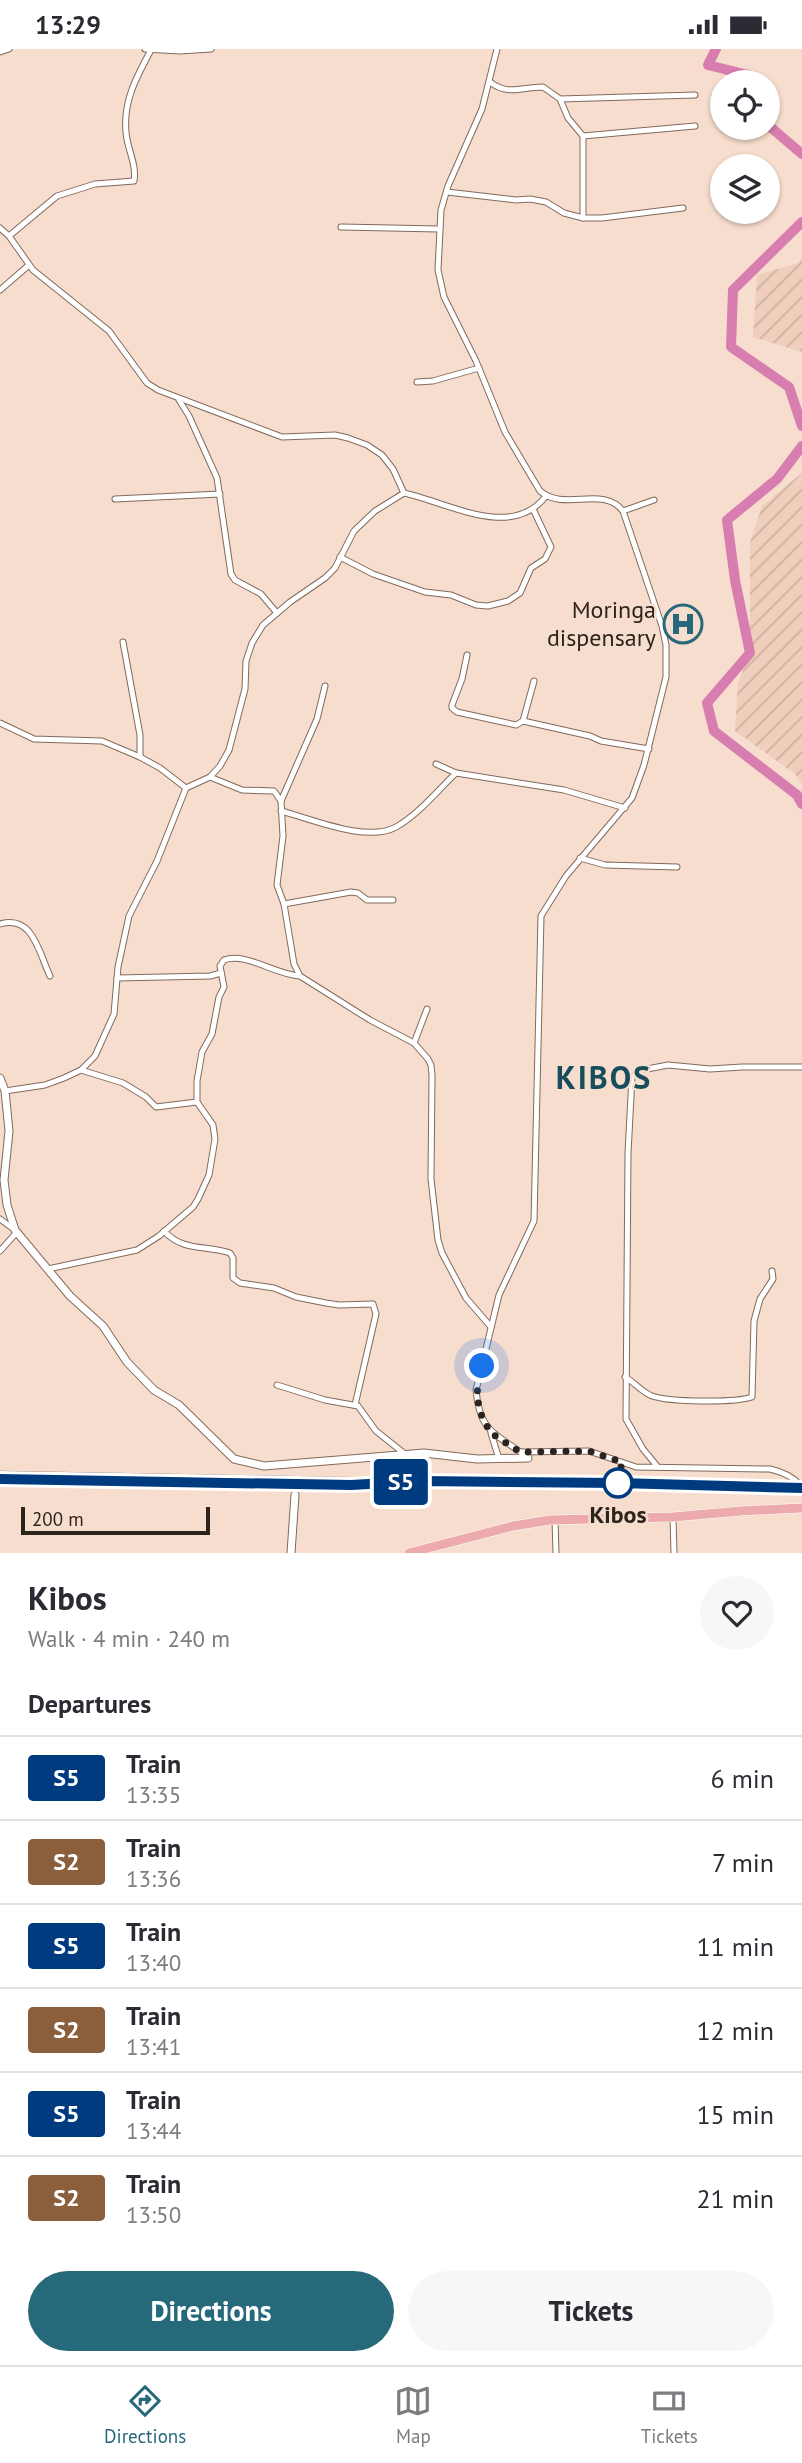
<!DOCTYPE html>
<meta charset="utf-8">
<style>
:root{--surface:#fff;--page:#f7f7f7;--text:#2b2b33;--muted:#7c7c81;--line:#e1e1e2;--accent:#26697b}
body{margin:0;font-family:"PT Sans",sans-serif;background:var(--page);color:var(--text);height:100vh;display:flex;flex-direction:column;font-size:26px;white-space:nowrap}
*{box-sizing:border-box;margin:0}
p{font-size:23px;color:var(--muted)}
.icon{flex:none;width:38px;height:38px;fill:none;stroke:currentColor;stroke-width:2;stroke-linecap:round;stroke-linejoin:round}
.map{position:relative;height:1504px;overflow:hidden}
.side{display:flex;flex-direction:column;background:var(--surface);flex:1}
.side>*{flex:none}
.badge{padding:0 14px;border-radius:5px;font-size:24px;line-height:46px}
.tools{position:absolute;left:710px;top:21px;display:grid;gap:14px}
.tools a{display:grid;place-items:center;width:70px;height:70px;border-radius:50%;background:var(--surface);box-shadow:0 2px 5px #0004;font-size:35px}
.scale{position:absolute;left:21px;bottom:18px;width:189px;box-sizing:border-box;padding-left:7px;border:4px solid #2d231d;border-top:0;font-size:19px;line-height:24px;white-space:nowrap;color:#2d231d;-webkit-text-stroke:5px #f7ddcd;paint-order:stroke}
.you{position:absolute;width:35px;height:35px;margin:-18px;border:5px solid #fff;border-radius:50%;background:#1a73e8;box-shadow:0 0 0 10px #1a73e833}
.map>.badge{position:absolute;translate:-50% -50%;box-shadow:0 0 0 4px #fff}
h2{padding:0 28px;font-size:26px;line-height:63px}
.round{display:grid;place-items:center;flex:none;width:74px;height:74px;border-radius:37px;background:var(--page)}
.overview{display:flex;align-items:center;justify-content:space-between;height:119px;padding:0 28px}
h1{font-size:33px;font-weight:800;line-height:52px}
.action{display:flex;gap:14px;margin-top:auto;padding:14px 28px}
.action a{flex:1;height:80px;border-radius:42px;background:var(--accent);color:#fff;font-size:28px;font-weight:800;line-height:80px;text-align:center}
.action a+a{background:var(--page);color:var(--text)}
ul{padding:0;list-style:none}
li{display:flex;align-items:center;gap:21px;height:84px;padding:0 28px;border-top:2px solid var(--line)}
li div{flex:1}
li b{display:block;font-size:26px}
li em{font-style:normal}
li .badge{min-width:77px;font-weight:700;text-align:center}
.status{display:flex;justify-content:space-between;align-items:center;height:49px;padding:0 35px;background:var(--surface);direction:ltr}
.status svg{height:19px;fill:currentColor}
.tab-bar{display:flex;justify-content:space-around;align-items:center;height:98px;border-top:2px solid var(--line);background:var(--surface);font-size:19px;color:var(--muted)}
.tab-bar a{display:grid;justify-items:center;gap:4px}
.tab-bar .current{color:var(--accent)}
.map>svg:first-child{display:block}
.industrial{fill:url(#industrial-furrows)}
.lines{fill:none;stroke-linecap:round;stroke-linejoin:round}
.river{stroke:#d87daf;stroke-width:10}
.minor-casing{stroke:#816a5c;stroke-width:7}
.tertiary-casing{stroke:#816a5c;stroke-width:9}
.primary-casing{stroke:#fff;stroke-width:10}
.minor{stroke:#fff;stroke-width:5}
.tertiary{stroke:#fff;stroke-width:7}
.primary{stroke:#edaaac;stroke-width:9}
.rail-casing{stroke:#6e5f55;stroke-width:4.5}
.rail{stroke:#f7ddcd;stroke-width:2;stroke-dasharray:5;stroke-linecap:butt}
.line-casing{stroke:#fff;stroke-width:16}
.line{stroke:#003b80;stroke-width:10}
.walk{stroke:#2d231d;stroke-width:7;stroke-dasharray:0 12.6}
.stop-dot{fill:#fff;stroke:#003b80;stroke-width:3.5}
.labels{text-anchor:middle;stroke-width:5;stroke-linejoin:round;paint-order:stroke}
.poi-label{font-size:24px;fill:#2d231d;stroke:#f7ddcd;text-anchor:end}
.stop-label{font-size:24px;font-weight:bold;fill:#2d231d;stroke:#f7ddcd}
.district-label{font-size:32px;font-weight:bold;letter-spacing:2px;fill:#174d5c;stroke:#f7ddcd}
</style>
<div class="status"><b>13:29</b><svg viewBox="0 0 49 12"><path d="M0 12V9h3v3zM5 12V6h3v6zM10 12V3h3v9zM15 12V0h3v12zM26 1h20v11H26zM47 4h2v5h-2z"/></svg></div>
<div class="map">
<svg width="802" height="1504" viewBox="0 0 802 1504">
<defs>
<pattern id="industrial-furrows" width="10" height="10" patternUnits="userSpaceOnUse" patternTransform="scale(1.75)"><rect width="10" height="10" fill="#efcebb"/><path d="M-1 1l2-2M0 10L10 0M9 11l2-2" fill="none" stroke="#cdb1a0"/></pattern>
</defs>
<rect width="100%" height="100%" fill="#f7ddcd"/>
<g class="industrial">
<polygon points="802,209 802,303 753,288 757,226 798,214"/>
<polygon points="802,424 802,735 795,725 735,682 738,634 750,604 750,494 762,457"/>
</g>
<g class="lines">
<g class="river">
<polyline points="716,0 708,16 752,27 750,33"/>
<polyline points="768,76 802,105"/>
<polyline points="802,173 733,241 731,298 789,338 802,377"/>
<polyline points="802,397 777,430 727,471 735,531 750,604 707,654 714,682 797,746 802,755"/>
</g>
<defs>
<g id="minor">
<polyline points="145,0 180,2 211,0"/>
<path d="M497,0L482,60L448,137L441,161L438,221L444,248L476,312L505,383L540,442C564,463 603,436 623,462L662,577L666,596V628L644,716L632,749L566,827L541,867L534,1172L499,1246L476,1341C480,1386 497,1384 528,1409"/>
<polyline points="0,3 9,0"/>
<path d="M490,33C508,47 522,38 543,38L560,50L695,46"/>
<polyline points="560,50 568,69 583,87 583,169"/>
<polyline points="583,87 695,77"/>
<polyline points="447,143 516,151 530,150 546,153 564,164 583,169 602,169 683,159"/>
<polyline points="341,178 439,180"/>
<path d="M0,179L9,187L33,221L109,282L147,334L158,341L282,388L335,386L348,389L367,396L382,406L393,420L404,444C447,453 512,492 546,447"/>
<path d="M9,187L57,147L95,135L134,132C137,115 127,100 126,83C123,52 137,27 151,1"/>
<polyline points="0,241 29,216"/>
<polyline points="417,333 433,332 479,319"/>
<polyline points="179,351 189,367 217,429 231,525 235,531 261,545 277,564"/>
<polyline points="115,450 220,445"/>
<polyline points="623,462 654,451"/>
<polyline points="340,508 373,525 425,543 451,546 476,556 488,557 508,552 520,544 531,519 545,510 551,498 533,460"/>
<polyline points="123,593 140,686 140,708"/>
<polyline points="467,606 462,630 452,656 452,659 457,663 516,676 523,672 590,687 601,692 649,700"/>
<polyline points="523,672 534,632"/>
<polyline points="0,674 34,690 102,692 140,708 160,719 186,739"/>
<polyline points="436,715 456,724 564,741 625,759"/>
<polyline points="210,728 242,741 274,742 281,752 283,787 277,836 284,855 294,915 300,927 370,971 414,994 428,1010 431,1016 432,1026 431,1130 438,1191 442,1204 466,1249 491,1278"/>
<polyline points="281,752 317,670 325,637"/>
<path d="M281,762C312,770 367,794 396,778C419,765 438,741 456,724"/>
<polyline points="580,809 605,816 677,818"/>
<polyline points="284,855 351,843 358,844 367,851 393,851"/>
<path d="M0,875C33,865 39,904 50,927"/>
<polyline points="117,929 210,927 221,924"/>
<polyline points="414,994 427,960"/>
<polyline points="81,1021 123,1034 146,1048 156,1058 197,1053"/>
<polyline points="5,1042 45,1036 64,1029 81,1021 95,1007 114,965 118,918 129,867 157,812 186,739 210,728 220,717 229,701 245,640 246,612 252,594 263,576 290,553 325,529 335,519 354,482 375,462 404,444"/>
<polyline points="0,1170 15,1181"/>
<path d="M164,1182C183,1203 206,1196 230,1204L233,1209V1229L240,1234L274,1239L296,1248L326,1254L339,1256L373,1255L376,1265L355,1356"/>
<polyline points="0,1202 17,1183"/>
<path d="M48,1220L137,1201L159,1187L193,1158L198,1150L209,1126L215,1090L213,1076L197,1053V1032L202,1003L212,985L219,948L224,938L220,917L224,911C247,903 275,926 300,927"/>
<path d="M625,1328C634,1333 643,1344 652,1347C670,1353 734,1354 752,1348L754,1272L760,1250L773,1230L772,1222"/>
<polyline points="277,1336 325,1351 358,1357 376,1382 405,1405"/>
<polyline points="491,1384 499,1410"/>
<path d="M521,1403L589,1402L636,1418L770,1420C783,1423 795,1428 802,1439"/>
<polyline points="657,1417 643,1400 626,1370 628,1104 632,1028 642,1021 668,1016 710,1020 742,1018 802,1018"/>
<polyline points="673,1468 674,1504"/>
<polyline points="555,1471 556,1504"/>
</g>
<g id="tertiary">
<polyline points="0,1029 5,1042 9,1082 4,1131 7,1156 15,1181 70,1247 103,1277 127,1313 154,1341 179,1356 234,1410 264,1417 424,1404 477,1410 528,1409"/>
<polyline points="291,1504 295,1446"/>
</g>
<polyline id="primary" points="409,1504 513,1477 550,1471 673,1468 741,1462 802,1459"/>
</defs>
<use href="#minor" class="minor-casing"/>
<use href="#tertiary" class="tertiary-casing"/>
<use href="#primary" class="primary-casing"/>
<use href="#minor" class="minor"/>
<use href="#tertiary" class="tertiary"/>
<use href="#primary" class="primary"/>
<defs>
<polyline id="rail" points="0,1424 802,1438"/>
</defs>
<use href="#rail" class="rail-casing"/>
<use href="#rail" class="rail"/>
</g>
<g class="lines">
<defs>
<polyline id="line" points="0,1430 351,1436 421,1432 618,1434 802,1439"/>
</defs>
<use href="#line" class="line-casing"/>
<use href="#line" class="line"/>
<polyline class="walk" points="482,1317 478,1332 477,1349 482,1368 491,1384 520,1403 589,1402 622,1413 618,1434"/>
</g>
<defs>
<symbol id="hospital-ring" viewBox="-11 -11 22 22"><circle r="9.5" fill="#f7ddcd" stroke="#26697b" stroke-width="1.5"/><path d="M-5-5h3v3.5h4V-5h3V5h-3V1.5h-4V5h-3Z" fill="#26697b"/></symbol>
</defs>
<g fill-rule="evenodd">
<use href="#hospital-ring" x="661" y="553" width="44" height="44"/>
</g>
<circle class="stop-dot" cx="618" cy="1434" r="14"/>
<g class="labels">
<g class="poi-label">
<text x="656" y="569">Moringa<tspan x="656" dy="28">dispensary</tspan></text>
</g>
<g class="stop-label">
<text x="618" y="1474">Kibos</text>
</g>
<g class="district-label">
<text x="604" y="1040">KIBOS</text>
</g>
</g>
</svg>
<div class="tools">
<a><svg class="icon" aria-label="locate" viewBox="0 0 24 24"><circle cx="12" cy="12" r="6"/><path d="M12 2v4M12 18v4M2 12h4M18 12h4"/></svg></a>
<a><svg class="icon" aria-label="layers" viewBox="0 0 24 24"><path d="M12 4l9 5-9 5-9-5zM3 14l9 5 9-5"/></svg></a>
</div>
<div class="scale">200 m</div>
<div class="you" style="left:482px;top:1317px"></div>
<b class="badge" style="left:401px;top:1433px;background:#003b80;color:#fff">S5</b>
</div>
<section class="side">
<div class="overview"><div><h1>Kibos</h1><p>Walk · 4 min · 240 m</p></div><a class="round"><svg class="icon" aria-label="heart" viewBox="0 0 24 24"><path d="M12 20l-8-8c-3-5 5-10 8-4 3-6 11-1 8 4z"/></svg></a></div>
<h2>Departures</h2>
<ul>
<li><span class="badge" style="background:#003b80;color:#fff">S5</span><div><b>Train</b><p>13:35</p></div><em>6 min</em></li>
<li><span class="badge" style="background:#8b5e3c;color:#fff">S2</span><div><b>Train</b><p>13:36</p></div><em>7 min</em></li>
<li><span class="badge" style="background:#003b80;color:#fff">S5</span><div><b>Train</b><p>13:40</p></div><em>11 min</em></li>
<li><span class="badge" style="background:#8b5e3c;color:#fff">S2</span><div><b>Train</b><p>13:41</p></div><em>12 min</em></li>
<li><span class="badge" style="background:#003b80;color:#fff">S5</span><div><b>Train</b><p>13:44</p></div><em>15 min</em></li>
<li><span class="badge" style="background:#8b5e3c;color:#fff">S2</span><div><b>Train</b><p>13:50</p></div><em>21 min</em></li>
</ul>
<div class="action"><a>Directions</a><a>Tickets</a></div>
</section>
<nav class="tab-bar">
<a class="current"><svg class="icon" aria-label="directions" viewBox="0 0 24 24"><path d="M12 3l9 9-9 9-9-9zM9 14v-3h6M13 9l2 2-2 2"/></svg>Directions</a>
<a><svg class="icon" aria-label="map" viewBox="0 0 24 24"><path d="M3 6l6-2 6 2 6-2v14l-6 2-6-2-6 2zM9 4v14M15 6v14"/></svg>Map</a>
<a><svg class="icon" aria-label="tickets" viewBox="0 0 24 24"><path d="M3 7h18v10H3zM15 7v10"/></svg>Tickets</a>
</nav>
